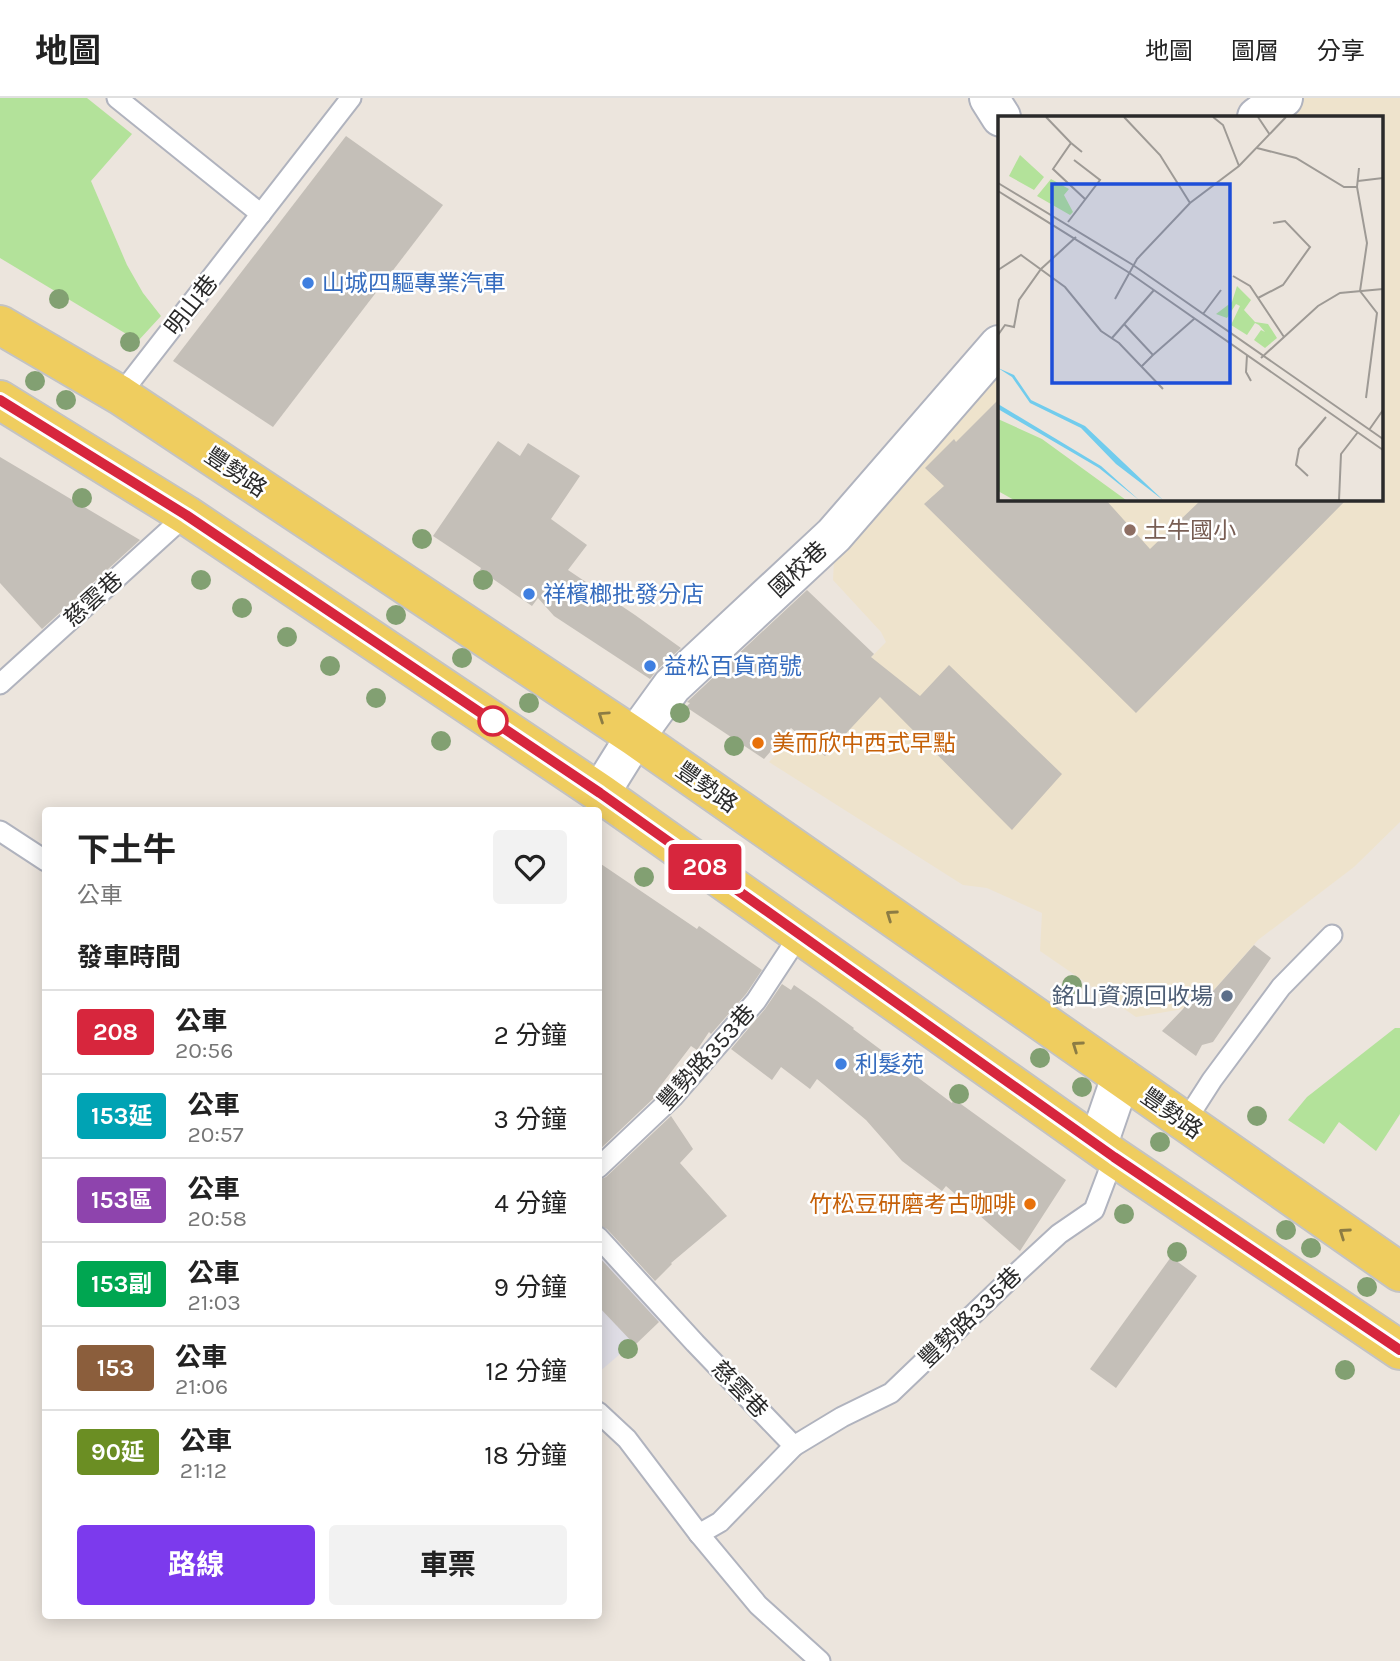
<!DOCTYPE html>
<html lang="zh-TW">
<meta charset="utf-8">
<style>
:root{--surface:#fff;--page:#f2f2f2;--text:#222;--muted:#767676;--line:#e0e0e0;--accent:#7c3aed}
body{margin:0;font-family:Karla,"Noto Sans TC",sans-serif;background:var(--page);color:var(--text);height:100vh;display:flex;flex-direction:column;font-size:26px;white-space:nowrap}
*{box-sizing:border-box;margin:0}
p{font-size:23px;color:var(--muted)}
.icon{flex:none;width:38px;height:38px;fill:none;stroke:currentColor;stroke-width:2;stroke-linecap:round;stroke-linejoin:round}
.map{position:relative;flex:1;overflow:hidden}
.side{position:absolute;left:42px;top:709px;width:560px;height:812px;display:flex;flex-direction:column;background:var(--surface);border-radius:7px;box-shadow:0 4px 18px #0003}
.side>*{flex:none}
.badge{padding:0 14px;border-radius:5px;font-size:24px;line-height:46px}
.map>.badge{position:absolute;translate:-50% -50%;box-shadow:0 0 0 4px #fff}
h2{padding:0 35px;font-size:26px;line-height:63px}
.round{display:grid;place-items:center;flex:none;width:74px;height:74px;border-radius:7px;background:var(--page)}
.summary{display:flex;align-items:center;justify-content:space-between;height:119px;padding:0 35px}
h1{font-size:33px;font-weight:700;line-height:52px}
.action{display:flex;gap:14px;margin-top:auto;padding:14px 35px}
.action a{flex:1;height:80px;border-radius:7px;background:var(--accent);color:#fff;font-size:28px;font-weight:700;line-height:80px;text-align:center}
.action a+a{background:var(--page);color:var(--text)}
ul{padding:0;list-style:none}
li{display:flex;align-items:center;gap:21px;height:84px;padding:0 35px;border-top:2px solid var(--line)}
li div{flex:1}
li b{display:block;font-size:26px}
li em{font-style:normal}
li .badge{min-width:77px;font-weight:700;text-align:center}
header{display:flex;align-items:center;gap:42px;box-sizing:border-box;height:98px;padding:0 35px;background:var(--surface);border-bottom:2px solid var(--line)}
header strong{font-size:33px}
nav{display:flex;gap:38px;margin-inline-start:auto;font-size:24px}
.map>svg:first-child{display:block}
.industrial{fill:#dfdde5}
.education{fill:#eee3cc}
.green{fill:#b3e29a}
.building{fill:#c4bfb8}
.lines{fill:none;stroke-linecap:round;stroke-linejoin:round}
.lane-casing{stroke:#b0b3be;stroke-width:23}
.street-casing{stroke:#b0b3be;stroke-width:42}
.primary-casing{stroke:#c3c3c3;stroke-width:42}
.lane{stroke:#fff;stroke-width:19}
.street{stroke:#fff;stroke-width:38}
.primary{stroke:#efcd5f;stroke-width:38}
.tree{fill:#82a072}
.oneway{stroke:#8c7c44}
.line-casing{stroke:#fff;stroke-width:16}
.line{stroke:#d7263d;stroke-width:10}
.shop-dot{fill:#3f7fe0;stroke:#fff;stroke-width:2.5}
.education-dot{fill:#8d6e63;stroke:#fff;stroke-width:2.5}
.stop-dot{fill:#fff;stroke:#d7263d;stroke-width:3.5}
.food-dot{fill:#e8710a;stroke:#fff;stroke-width:2.5}
.service-dot{fill:#5c6f8a;stroke:#fff;stroke-width:2.5}
.labels{text-anchor:middle;stroke-width:5;stroke-linejoin:round;paint-order:stroke}
.shop-label{font-size:23px;fill:#366cbe;stroke:#fff;text-anchor:start}
.street-label{font-size:23px;fill:#2a2a2a;stroke:#fff}
.education-label{font-size:23px;fill:#785e54;stroke:#fff;text-anchor:start}
.food-label{font-size:23px;fill:#c56008;stroke:#fff;text-anchor:start}
.service-label{font-size:23px;fill:#4e5e75;stroke:#fff;text-anchor:end}
.inset-road{fill:none;stroke:#9e9a95;stroke-width:2}
.view{fill:#1d4ed8;fill-opacity:0.15;stroke:#1d4ed8;stroke-width:3.5}
.inset-edge{fill:none;stroke:#2a2a2a;stroke-width:3.5}
</style>
<header>
<strong>地圖</strong>
<nav><a>地圖</a><a>圖層</a><a>分享</a></nav>
</header>
<div class="map">
<svg width="1400" height="1563" viewBox="0 0 1400 1563">
<rect width="100%" height="100%" fill="#ece5dd"/>
<polygon class="industrial" points="598,1155 661,1221 599,1274 598,1274"/>
<polygon class="education" points="1296,0 1400,0 1400,724 1354,769 1258,842 1212,894 1208,901 1194,894 1183,911 1136,919 1040,853 1042,815 987,790 963,787 769,664 886,544 881,534 833,482 834,463 999,271 999,401 1381,401 1381,19 1272,19"/>
<g class="green">
<polygon points="0,0 87,0 132,36 91,83 127,167 143,195 161,218 138,243 0,160"/>
<polygon points="1395,930 1400,930 1400,1016 1376,1053 1339,1024 1324,1046 1288,1022 1307,999"/>
</g>
<g class="building">
<polygon points="346,38 443,107 273,329 173,263"/>
<polygon points="999,301 999,401 1105,401 1150,451 1202,401 1347,401 1136,615 924,406 944,388 925,370 954,341 956,344"/>
<polygon points="498,343 520,358 528,345 580,378 551,421 587,447 568,472 635,517 681,550 657,572 650,581 554,518 538,500 532,508 480,472 481,470 433,438"/>
<polygon points="0,359 140,442 42,531 0,485"/>
<polygon points="807,492 874,556 871,559 920,598 949,567 1062,676 1012,732 880,599 825,658 791,630 764,661 686,609 690,605 687,604 688,603"/>
<polygon points="598,764 697,831 699,828 762,872 746,896 711,936 709,934 697,952 691,948 655,995 657,997 598,1053"/>
<polygon points="1254,847 1271,860 1213,944 1202,947 1196,958 1162,933 1183,911 1194,894 1206,901"/>
<polygon points="782,886 791,892 794,887 817,903 854,930 853,931 952,1005 954,1001 1066,1082 1020,1153 946,1088 942,1093 902,1063 866,1022 817,981 810,991 781,969 772,982 731,951 765,911"/>
<polygon points="671,1018 693,1051 680,1065 727,1118 671,1165 672,1166 655,1183 607,1131 598,1127 598,1082 606,1079"/>
<polygon points="598,1158 659,1224 635,1247 598,1208"/>
<polygon points="1171,1159 1197,1178 1116,1290 1090,1271"/>
</g>
<g class="lines">
<defs>
<g id="lane">
<polyline points="117,0 261,116"/>
<polyline points="120,297 351,0"/>
<polyline points="0,586 186,417"/>
<polyline points="0,733 46,763"/>
<polyline points="1185,1024 1212,982 1281,889 1332,837"/>
<polyline points="598,1070 673,999 756,903 800,836"/>
<polyline points="598,1139 695,1245 794,1348 720,1424 699,1436"/>
<polyline points="598,1314 627,1341 699,1436 758,1507 820,1563"/>
<polyline points="794,1348 842,1319 891,1295 1007,1184 1059,1136 1094,1112 1114,1059"/>
</g>
<g id="street">
<polyline points="989,0 1001,19"/>
<polyline points="1257,19 1283,0"/>
<polyline points="600,695 635,639 672,588 834,437 999,247"/>
<polyline points="1098,1046 1121,979"/>
</g>
<g id="primary">
<polyline points="0,227 120,297 635,639 1400,1174"/>
<polyline points="0,302 186,417 600,695 1114,1059 1400,1252"/>
</g>
</defs>
<use href="#lane" class="lane-casing"/>
<use href="#street" class="street-casing"/>
<use href="#primary" class="primary-casing"/>
<use href="#lane" class="lane"/>
<use href="#street" class="street"/>
<use href="#primary" class="primary"/>
</g>
<g class="tree">
<circle cx="59" cy="201" r="10"/>
<circle cx="130" cy="244" r="10"/>
<circle cx="35" cy="283" r="10"/>
<circle cx="66" cy="302" r="10"/>
<circle cx="82" cy="400" r="10"/>
<circle cx="422" cy="441" r="10"/>
<circle cx="201" cy="482" r="10"/>
<circle cx="483" cy="482" r="10"/>
<circle cx="242" cy="510" r="10"/>
<circle cx="396" cy="517" r="10"/>
<circle cx="287" cy="539" r="10"/>
<circle cx="462" cy="560" r="10"/>
<circle cx="330" cy="568" r="10"/>
<circle cx="376" cy="600" r="10"/>
<circle cx="529" cy="605" r="10"/>
<circle cx="680" cy="615" r="10"/>
<circle cx="441" cy="643" r="10"/>
<circle cx="734" cy="648" r="10"/>
<circle cx="644" cy="779" r="10"/>
<circle cx="1072" cy="887" r="10"/>
<circle cx="1040" cy="960" r="10"/>
<circle cx="1082" cy="989" r="10"/>
<circle cx="959" cy="996" r="10"/>
<circle cx="1257" cy="1018" r="10"/>
<circle cx="1160" cy="1044" r="10"/>
<circle cx="1124" cy="1116" r="10"/>
<circle cx="1286" cy="1132" r="10"/>
<circle cx="1311" cy="1150" r="10"/>
<circle cx="1177" cy="1154" r="10"/>
<circle cx="1367" cy="1189" r="10"/>
<circle cx="628" cy="1251" r="10"/>
<circle cx="1345" cy="1272" r="10"/>
</g>
<defs><path id="oneway-chevron" d="M-2-3.5L2.5 0L-2 3.5" fill="none" stroke-width="1.6" stroke-linecap="round" stroke-linejoin="round" transform="scale(1.75)"/></defs>
<g class="oneway">
<use href="#oneway-chevron" transform="translate(603 618) rotate(-146)"/>
<use href="#oneway-chevron" transform="translate(891 817) rotate(-145)"/>
<use href="#oneway-chevron" transform="translate(1077 948) rotate(-145)"/>
<use href="#oneway-chevron" transform="translate(1344 1135) rotate(-145)"/>
</g>
<g class="lines">
<defs>
<polyline id="line" points="0,302 186,417 600,695 1114,1059 1400,1252"/>
</defs>
<use href="#line" class="line-casing"/>
<use href="#line" class="line"/>
</g>
<g class="shop-dot">
<circle cx="308" cy="185" r="7"/>
<circle cx="529" cy="496" r="7"/>
<circle cx="650" cy="568" r="7"/>
<circle cx="841" cy="966" r="7"/>
</g>
<circle class="education-dot" cx="1130" cy="432" r="7"/>
<circle class="stop-dot" cx="493" cy="623" r="14"/>
<g class="food-dot">
<circle cx="758" cy="645" r="7"/>
<circle cx="1030" cy="1106" r="7"/>
</g>
<circle class="service-dot" cx="1227" cy="898" r="7"/>
<g class="labels">
<g class="shop-label">
<text x="322" y="193">山城四驅專業汽車</text>
<text x="543" y="504">祥檳榔批發分店</text>
<text x="664" y="576">益松百貨商號</text>
<text x="855" y="974">利髮苑</text>
</g>
<g class="street-label">
<text transform="translate(191 207) rotate(-52)" y="8">明山巷</text>
<text transform="translate(236 374) rotate(34)" y="8">豐勢路</text>
<text transform="translate(798 471) rotate(-43)" y="8">國校巷</text>
<text transform="translate(93 501) rotate(-42)" y="8">慈雲巷</text>
<text transform="translate(707 689) rotate(35)" y="8">豐勢路</text>
<text transform="translate(706 959) rotate(-48)" y="8">豐勢路353巷</text>
<text transform="translate(1172 1015) rotate(35)" y="8">豐勢路</text>
<text transform="translate(970 1219) rotate(-44)" y="8">豐勢路335巷</text>
<text transform="translate(740 1291) rotate(46)" y="8">慈雲巷</text>
</g>
<g class="education-label">
<text x="1144" y="440">土牛國小</text>
</g>
<g class="food-label">
<text x="772" y="653">美而欣中西式早點</text>
<text x="1016" y="1114" text-anchor="end">竹松豆研磨考古咖啡</text>
</g>
<g class="service-label">
<text x="1213" y="906">銘山資源回收場</text>
</g>
</g>
<g transform="translate(998 18)">
<rect width="385" height="385" fill="#ece5dd"/>
<path d="M22,39L46,61L36,74L11,60ZM53,63L71,73L66,79L75,96L72,99L39,80ZM239,170L253,184L246,194L257,206L270,208L279,222L267,232L256,224L263,214L267,216L261,209L257,207L249,219L233,209L242,190L238,188L229,202L218,198L234,186ZM0,303L44,323L128,384H16L0,375Z" fill="#b3e29a"/>
<path d="M0,252L16,259L33,284L87,310L165,384L118,348L83,312L32,287L14,261ZM0,288L103,350L141,384L101,352L0,293Z" fill="#71cced"/>
<path class="inset-road" d="M48,1L73,27M126,1L162,39L192,87M215,1L225,9L241,50M260,1L272,19M259,32L298,42L346,71H359M84,36L73,27L55,53L87,83M361,52L359,71L369,127L362,175L379,197L368,282M360,65L385,62M0,67L135,149L385,323M0,75L130,156L385,334M70,106L102,64L76,44M0,154L23,139L67,171L103,215L121,227L165,273M235,160L252,170L286,221M260,182L285,169L312,131L287,105L275,107M117,183L139,143L192,87L241,50L288,1M205,198L223,174M126,208L155,239L143,251M0,219L7,209L16,211L21,184L43,153L78,121M114,222L156,174M155,239L196,203M249,239L248,256L253,265M263,242L320,190L342,177L385,173M371,314L385,294M310,360L298,349L301,333L328,301M341,384L343,338L360,316"/>
<path class="view" d="M54,68H232V267H54Z"/>
<rect width="385" height="385" class="inset-edge"/>
</g>
</svg>
<b class="badge" style="left:705px;top:769px;background:#d7263d;color:#fff">208</b>
<section class="side">
<div class="summary"><div><h1>下土牛</h1><p>公車</p></div><a class="round"><svg class="icon" aria-label="heart" viewBox="0 0 24 24"><path d="M12 20l-8-8c-3-5 5-10 8-4 3-6 11-1 8 4z"/></svg></a></div>
<h2>發車時間</h2>
<ul>
<li><span class="badge" style="background:#d7263d;color:#fff">208</span><div><b>公車</b><p>20:56</p></div><em>2 分鐘</em></li>
<li><span class="badge" style="background:#00a3b4;color:#fff">153延</span><div><b>公車</b><p>20:57</p></div><em>3 分鐘</em></li>
<li><span class="badge" style="background:#8e44ad;color:#fff">153區</span><div><b>公車</b><p>20:58</p></div><em>4 分鐘</em></li>
<li><span class="badge" style="background:#00a651;color:#fff">153副</span><div><b>公車</b><p>21:03</p></div><em>9 分鐘</em></li>
<li><span class="badge" style="background:#8b5e3c;color:#fff">153</span><div><b>公車</b><p>21:06</p></div><em>12 分鐘</em></li>
<li><span class="badge" style="background:#6b8e23;color:#fff">90延</span><div><b>公車</b><p>21:12</p></div><em>18 分鐘</em></li>
</ul>
<div class="action"><a>路線</a><a>車票</a></div>
</section>
</div>
